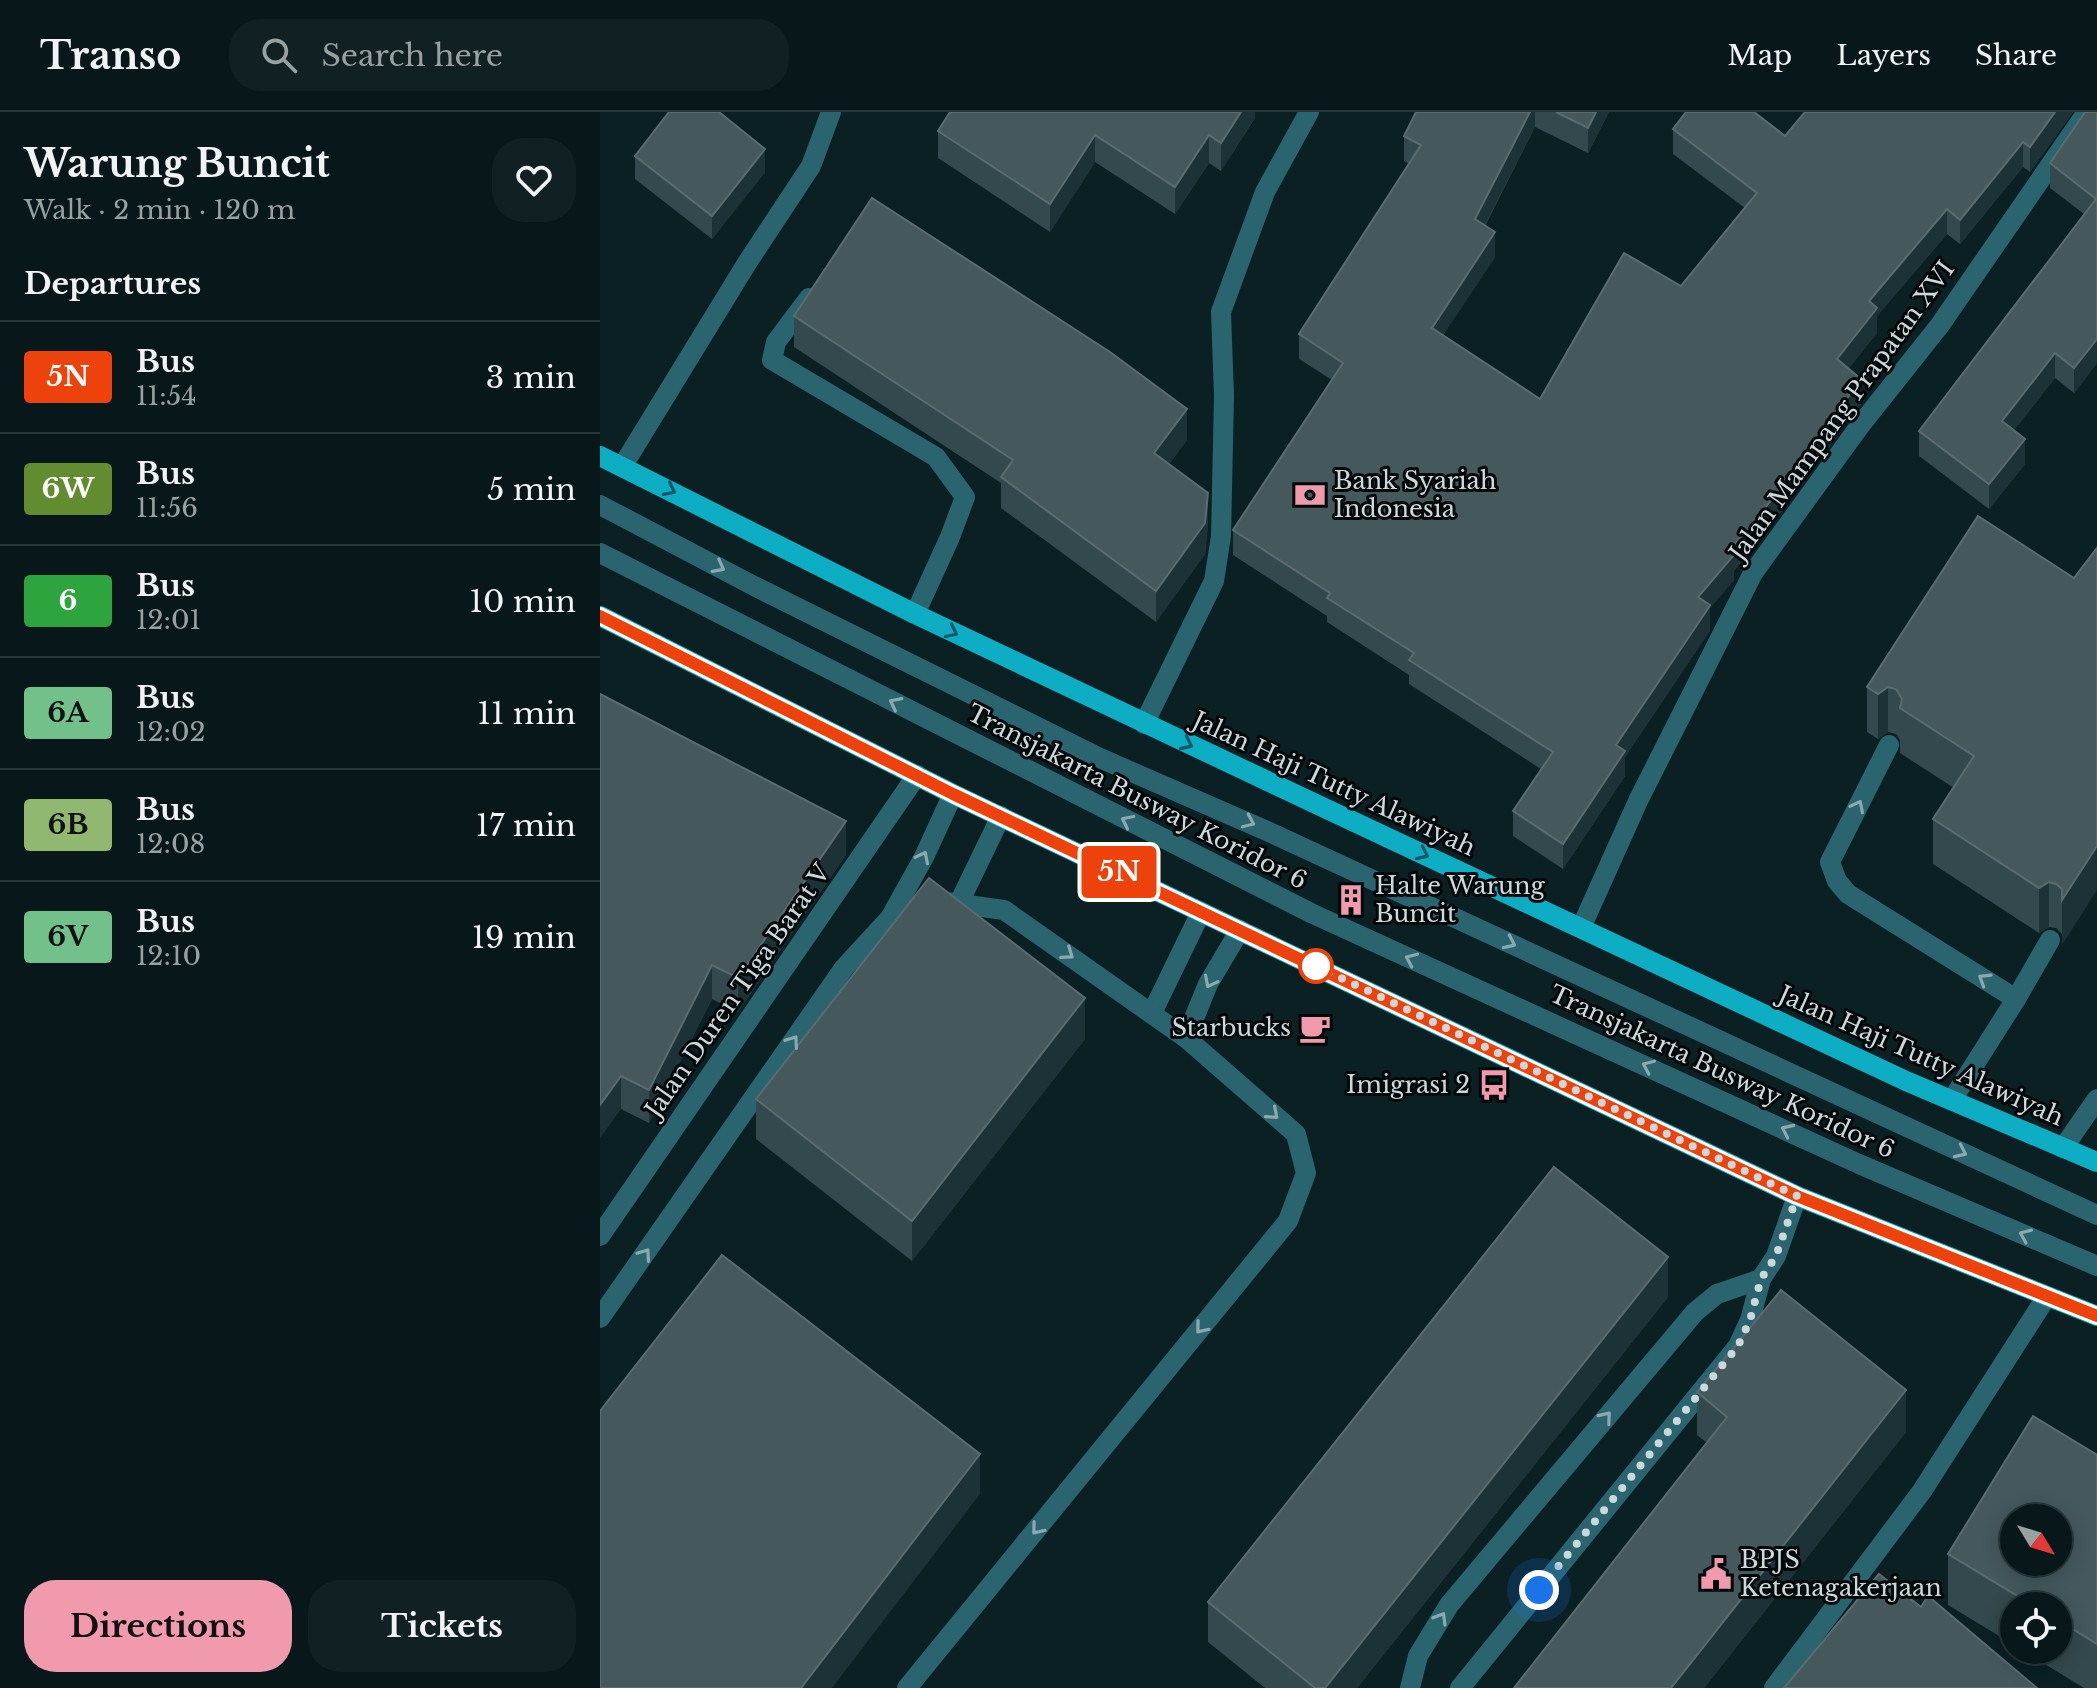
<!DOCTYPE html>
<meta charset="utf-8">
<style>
:root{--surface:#08181a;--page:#112123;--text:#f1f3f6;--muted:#98a0a2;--line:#293739;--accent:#f29aad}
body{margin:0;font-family:"Libre Baskerville",serif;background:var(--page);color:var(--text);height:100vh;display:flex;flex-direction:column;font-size:30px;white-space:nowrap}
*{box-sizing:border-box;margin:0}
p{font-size:26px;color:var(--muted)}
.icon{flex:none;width:44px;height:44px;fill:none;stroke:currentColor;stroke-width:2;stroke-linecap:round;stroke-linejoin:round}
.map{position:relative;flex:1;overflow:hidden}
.sheet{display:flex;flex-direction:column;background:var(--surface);width:600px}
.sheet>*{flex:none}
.badge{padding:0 16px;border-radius:6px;font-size:28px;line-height:52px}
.needle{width:52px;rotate:128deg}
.controls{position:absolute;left:1400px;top:1392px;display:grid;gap:16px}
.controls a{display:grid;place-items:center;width:72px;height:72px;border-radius:50%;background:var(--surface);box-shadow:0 4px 20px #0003,0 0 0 2px var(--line);font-size:40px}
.you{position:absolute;width:40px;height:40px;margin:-20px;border:6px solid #fff;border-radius:50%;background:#1a73e8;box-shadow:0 0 0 12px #1a73e833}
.map>.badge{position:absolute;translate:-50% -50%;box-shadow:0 0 0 4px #fff}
h2{padding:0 24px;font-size:30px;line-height:72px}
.round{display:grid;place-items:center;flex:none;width:84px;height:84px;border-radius:32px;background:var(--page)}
.overview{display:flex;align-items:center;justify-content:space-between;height:136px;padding:0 24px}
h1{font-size:38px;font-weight:700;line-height:60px}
.button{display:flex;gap:16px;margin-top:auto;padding:16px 24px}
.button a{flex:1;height:92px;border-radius:32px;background:var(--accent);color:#111;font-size:32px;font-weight:700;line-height:92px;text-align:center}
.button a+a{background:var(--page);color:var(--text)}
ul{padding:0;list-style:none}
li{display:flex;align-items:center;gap:24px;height:112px;padding:0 24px;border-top:2px solid var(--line)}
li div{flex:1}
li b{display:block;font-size:30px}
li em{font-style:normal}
li .badge{min-width:88px;font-weight:700;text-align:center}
header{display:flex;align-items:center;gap:48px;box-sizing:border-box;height:112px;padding:0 40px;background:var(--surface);border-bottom:2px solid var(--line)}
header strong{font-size:38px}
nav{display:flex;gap:44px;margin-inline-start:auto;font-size:28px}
.search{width:560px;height:72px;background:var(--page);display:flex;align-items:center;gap:20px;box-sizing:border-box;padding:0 28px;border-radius:32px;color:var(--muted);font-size:30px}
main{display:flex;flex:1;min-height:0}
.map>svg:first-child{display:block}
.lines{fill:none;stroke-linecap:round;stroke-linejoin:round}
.minor{stroke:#2a646e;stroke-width:20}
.major{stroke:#0dadc3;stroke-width:20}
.wall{fill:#34494d}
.shaded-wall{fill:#1d3236}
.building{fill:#45585c;stroke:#5a6c70;stroke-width:2;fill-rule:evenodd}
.oneway{stroke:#085a66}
.oneway2{stroke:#8baab0}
.line-casing{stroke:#fff;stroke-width:18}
.line{stroke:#ee420d;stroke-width:12}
.walk{stroke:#ccd9dc;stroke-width:8;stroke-dasharray:0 14.4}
.stop-dot{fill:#fff;stroke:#ee420d;stroke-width:4}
.labels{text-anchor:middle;stroke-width:6;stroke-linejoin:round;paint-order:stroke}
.street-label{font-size:24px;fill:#ccd9dc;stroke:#02080a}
.poi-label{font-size:24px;fill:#ccd9dc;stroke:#02080a;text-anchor:start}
</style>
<header>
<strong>Transo</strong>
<div class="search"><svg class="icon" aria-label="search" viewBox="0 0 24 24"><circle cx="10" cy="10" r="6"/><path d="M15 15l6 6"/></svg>Search here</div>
<nav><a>Map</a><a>Layers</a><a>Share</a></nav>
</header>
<main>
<section class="sheet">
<div class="overview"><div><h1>Warung Buncit</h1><p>Walk · 2 min · 120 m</p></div><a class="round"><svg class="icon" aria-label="heart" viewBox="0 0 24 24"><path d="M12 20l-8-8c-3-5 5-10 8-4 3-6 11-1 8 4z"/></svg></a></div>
<h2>Departures</h2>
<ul>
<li><span class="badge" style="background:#ee420d;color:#fff">5N</span><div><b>Bus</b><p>11:54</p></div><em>3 min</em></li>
<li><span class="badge" style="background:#628c30;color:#fff">6W</span><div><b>Bus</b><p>11:56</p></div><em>5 min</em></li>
<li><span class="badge" style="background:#2ea43f;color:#fff">6</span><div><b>Bus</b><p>12:01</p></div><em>10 min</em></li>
<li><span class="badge" style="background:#72c18b;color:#111">6A</span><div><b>Bus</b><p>12:02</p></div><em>11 min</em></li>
<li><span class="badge" style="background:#90b870;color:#111">6B</span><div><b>Bus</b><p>12:08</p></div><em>17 min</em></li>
<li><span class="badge" style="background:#72c18b;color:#111">6V</span><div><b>Bus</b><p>12:10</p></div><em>19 min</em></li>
</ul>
<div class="button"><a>Directions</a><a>Tickets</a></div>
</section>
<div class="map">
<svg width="1497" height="1576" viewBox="0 0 1497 1576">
<rect width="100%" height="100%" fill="#0a2023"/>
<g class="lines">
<g class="minor">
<polyline points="209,186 176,230 172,248 336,345 365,385 350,425 315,502"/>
<polyline points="22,355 147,151 211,54 231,0"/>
<polyline points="0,393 154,474 500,646 667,719 1497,1103"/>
<polyline points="0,441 713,802 1259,1052 1497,1154"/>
<polyline points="544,612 614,469 621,424 624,284 621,200 665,80 709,0"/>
<polyline points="1289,633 1230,750 1237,769 1248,782 1416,887 1450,828"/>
<polyline points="359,791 401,704"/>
<polyline points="290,806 324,745 353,682"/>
<polyline points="981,816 1038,689 1153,461 1259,315 1340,213 1487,0"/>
<polyline points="552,901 601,800"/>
<polyline points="586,926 608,872 640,818"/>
<polyline points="1352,988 1416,887"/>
<polyline points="1463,1036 1497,987"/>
<polyline points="0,1124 317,663"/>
<polyline points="0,1206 244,856 290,806 339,789 404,798 586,926 696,1022 706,1061 688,1109 307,1576"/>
<polyline points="810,1576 818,1544 849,1493 1095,1200 1117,1182 1161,1167"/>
<polyline points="860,1576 1138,1234 1150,1208 1161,1167 1176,1144 1197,1084"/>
<polyline points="1174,1576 1322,1379 1447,1184"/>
</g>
<g class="major">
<polyline points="0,344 315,502 716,692 1306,969 1497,1050"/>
<polyline points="0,504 353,682 1197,1084 1497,1204"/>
</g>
</g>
<g class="wall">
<polygon points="655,0 655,6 621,59 609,51 575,102 495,50 450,120 338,46 338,19"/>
<polygon points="816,0 1009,0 988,41 935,15 885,114 895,145 843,223 940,287 1081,174 1145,96 1073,42 1073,17 1185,24 1205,0 1473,0 1430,60 1423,55 1360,132 1347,122 1277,204 1277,221 1248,257 1261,292 1179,403 1134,459 1134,468 1110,496 1110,518 1109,520 1025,645 1025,664 963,757 913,724 913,699 941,657 809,572 809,563 727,510 727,504 633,443 633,418 732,268 699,247 699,222 809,52 804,49 804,24"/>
<polygon points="1497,0 1497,251 1474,281 1455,266 1414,318 1425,352 1389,397 1319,344 1319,319 1484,102 1450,76 1450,51"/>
<polygon points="35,44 165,60 112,127 35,67"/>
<polygon points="194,204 587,328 569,352 608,412 605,442 556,510 401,396 401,371 194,235"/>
<polygon points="1474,466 1462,833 1462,822 1456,816 1449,815 1439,821 1333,752 1333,707 1354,676 1300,641 1300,628 1296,622 1288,620 1278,627 1267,620 1267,575"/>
<polygon points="0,582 246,743 138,900 112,887 49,1011 21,997"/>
<polygon points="485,927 312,1149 156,1027 156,987"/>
<polygon points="1068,1185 757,1576 665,1576 608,1530 608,1490"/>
<polygon points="1097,1280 1306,1320 1104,1576 914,1576 1107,1331 1097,1323"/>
<polygon points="1497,1343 1497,1576 1484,1576 1422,1538 1458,1538 1458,1494 1414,1494 1414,1533 1348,1493 1348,1442"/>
</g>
<g class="shaded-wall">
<polygon points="641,0 655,0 655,6 621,59 621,31"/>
<polygon points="930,0 935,0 935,15 875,132 875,107"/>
<polygon points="996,0 1009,0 988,41 988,16"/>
<polygon points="1455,0 1473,0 1430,60 1430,35"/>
<polygon points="495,23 495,50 450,120 450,92"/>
<polygon points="609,23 609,51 575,102 575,75"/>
<polygon points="1423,30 1423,55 1360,132 1360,108"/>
<polygon points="165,37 165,60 112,127 112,104"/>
<polygon points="1347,97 1347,122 1277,204 1277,221 1237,271 1237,247 1269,189"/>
<polygon points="895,120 895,145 832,240 832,216"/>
<polygon points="1497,227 1497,251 1474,281 1474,256"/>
<polygon points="1455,241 1455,266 1402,334 1402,309"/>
<polygon points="1261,267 1261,292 1179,403 1134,459 1134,468 1110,496 1110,518 1109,520 1025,645 1025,664 963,757 963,732 1098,485 1129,439"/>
<polygon points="587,297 587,328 554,372 554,341"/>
<polygon points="1425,327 1425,352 1389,397 1389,372"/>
<polygon points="608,381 608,412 605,442 556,510 556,479"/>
<polygon points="1288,575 1288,620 1278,627 1278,582"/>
<polygon points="246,709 246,743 138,900 138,866"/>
<polygon points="1497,734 1497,778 1462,833 1462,788"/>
<polygon points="1449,770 1449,815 1439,821 1439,776"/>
<polygon points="112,853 112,887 49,1011 49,978"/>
<polygon points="485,886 485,927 312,1149 312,1109"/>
<polygon points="21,964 21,997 0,1026 0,993"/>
<polygon points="1068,1145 1068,1185 757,1576 725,1576"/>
<polygon points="1306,1278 1306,1320 1104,1576 1071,1576"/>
<polygon points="380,1342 380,1382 232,1576 201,1576"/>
</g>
<g class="building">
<polygon points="69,0 119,0 165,37 112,104 35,44"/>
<polygon points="350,0 641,0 621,31 609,23 575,75 495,23 450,92 338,19"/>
<polygon points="816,0 930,0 875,107 895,120 832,216 940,287 1024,141 1081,174 1157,81 1073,17 1086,0 1154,0 1185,24 1205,0 1455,0 1430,35 1423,30 1360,108 1347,97 1269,189 1277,196 1237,247 1261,267 1179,379 1129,439 1134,443 1098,485 1110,493 1109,495 1016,633 1025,639 963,732 913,699 953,640 809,548 814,541 727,486 730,481 633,418 743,251 699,222 821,33 804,24"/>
<polygon points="956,0 996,0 988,16"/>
<polygon points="1485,0 1497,0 1497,227 1474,256 1455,241 1402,309 1425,327 1389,372 1319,319 1496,87 1450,51"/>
<polygon points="272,86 510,240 587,297 554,341 608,381 605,411 556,479 401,365 413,348 194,204"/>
<polygon points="1378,404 1474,466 1497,436 1497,734 1462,788 1462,777 1456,772 1449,770 1439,776 1333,707 1374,644 1300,596 1302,587 1296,577 1288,575 1278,582 1267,575"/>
<polygon points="0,582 246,709 138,866 112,853 49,978 21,964 0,993"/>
<polygon points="329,766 485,886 312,1109 156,987"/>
<polygon points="954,1055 1068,1145 725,1576 715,1576 608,1490"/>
<polygon points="122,1143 380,1342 201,1576 0,1576 0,1299"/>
<polygon points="1181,1178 1306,1278 1071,1576 914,1576 1127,1305 1097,1280"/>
<path d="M1433,1304L1497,1343V1532L1458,1508V1494H1434L1348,1442ZM1414,1406H1458V1450H1414Z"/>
<polygon points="1279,1462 1321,1495 1328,1484 1437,1576 1184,1576"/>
</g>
<defs><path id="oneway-chevron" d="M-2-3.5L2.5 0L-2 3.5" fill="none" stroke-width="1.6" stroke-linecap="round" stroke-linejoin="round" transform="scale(2)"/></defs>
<g class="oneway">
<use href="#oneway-chevron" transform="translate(70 378) rotate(27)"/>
<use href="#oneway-chevron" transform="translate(352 520) rotate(26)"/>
<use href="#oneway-chevron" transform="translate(587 632) rotate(25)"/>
<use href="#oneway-chevron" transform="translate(823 742) rotate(25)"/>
</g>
<g class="oneway2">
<use href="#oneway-chevron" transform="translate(119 455) rotate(28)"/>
<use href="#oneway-chevron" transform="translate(295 591) rotate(-153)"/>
<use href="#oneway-chevron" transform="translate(1258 694) rotate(-63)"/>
<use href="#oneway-chevron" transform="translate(527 709) rotate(-154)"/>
<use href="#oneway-chevron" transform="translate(649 710) rotate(24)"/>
<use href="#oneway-chevron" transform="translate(323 745) rotate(-63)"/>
<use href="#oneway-chevron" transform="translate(910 831) rotate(25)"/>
<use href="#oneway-chevron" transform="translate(468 842) rotate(35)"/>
<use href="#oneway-chevron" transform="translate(811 847) rotate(-156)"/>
<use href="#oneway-chevron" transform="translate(1384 867) rotate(-148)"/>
<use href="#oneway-chevron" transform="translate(610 870) rotate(117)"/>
<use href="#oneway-chevron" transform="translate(193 929) rotate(-55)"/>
<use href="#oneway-chevron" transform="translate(1048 954) rotate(-156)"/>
<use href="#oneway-chevron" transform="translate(673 1002) rotate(41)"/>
<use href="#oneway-chevron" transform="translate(1187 1018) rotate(-155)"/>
<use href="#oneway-chevron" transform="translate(1361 1040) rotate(25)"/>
<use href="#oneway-chevron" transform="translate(1425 1123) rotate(-157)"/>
<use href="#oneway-chevron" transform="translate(45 1142) rotate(-55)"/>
<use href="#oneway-chevron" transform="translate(601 1216) rotate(129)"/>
<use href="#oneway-chevron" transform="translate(1006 1305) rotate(-50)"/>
<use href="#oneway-chevron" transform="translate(437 1417) rotate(129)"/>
<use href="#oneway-chevron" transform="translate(841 1506) rotate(-59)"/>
</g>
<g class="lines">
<defs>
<polyline id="line" points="0,504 353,682 1197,1084 1497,1204"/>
</defs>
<use href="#line" class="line-casing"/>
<use href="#line" class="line"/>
<polyline class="walk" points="716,854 1197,1084 1176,1144 1161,1167 1150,1208 1138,1234 939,1478"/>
</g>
<defs>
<symbol id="bank-bare" viewBox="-9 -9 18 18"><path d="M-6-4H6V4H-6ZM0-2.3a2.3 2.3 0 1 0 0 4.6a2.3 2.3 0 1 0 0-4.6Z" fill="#f29aad" stroke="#02080a" stroke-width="2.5" paint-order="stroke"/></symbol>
<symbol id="building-bare" viewBox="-9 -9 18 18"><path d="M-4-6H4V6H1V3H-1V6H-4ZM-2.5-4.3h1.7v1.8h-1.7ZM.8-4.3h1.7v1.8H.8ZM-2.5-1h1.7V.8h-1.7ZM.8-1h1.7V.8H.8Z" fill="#f29aad" stroke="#02080a" stroke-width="2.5" paint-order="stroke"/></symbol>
<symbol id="cafe-bare" viewBox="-9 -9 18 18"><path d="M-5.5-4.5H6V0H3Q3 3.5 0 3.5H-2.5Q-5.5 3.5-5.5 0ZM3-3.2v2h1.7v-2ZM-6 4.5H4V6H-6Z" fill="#f29aad" stroke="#02080a" stroke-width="2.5" paint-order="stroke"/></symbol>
<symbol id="bus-bare" viewBox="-9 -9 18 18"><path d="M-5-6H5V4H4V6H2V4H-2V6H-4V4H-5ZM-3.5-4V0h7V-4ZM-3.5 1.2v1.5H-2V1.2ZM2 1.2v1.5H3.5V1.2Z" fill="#f29aad" stroke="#02080a" stroke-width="2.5" paint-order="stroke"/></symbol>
<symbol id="civic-bare" viewBox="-9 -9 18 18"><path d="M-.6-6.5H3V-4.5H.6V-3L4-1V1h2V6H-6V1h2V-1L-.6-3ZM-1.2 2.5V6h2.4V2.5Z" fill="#f29aad" stroke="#02080a" stroke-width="2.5" paint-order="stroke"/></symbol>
</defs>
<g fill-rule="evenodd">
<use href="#bank-bare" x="688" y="361" width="44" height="44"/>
<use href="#building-bare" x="729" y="766" width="44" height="44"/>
<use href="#cafe-bare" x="693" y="894" width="44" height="44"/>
<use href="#bus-bare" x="872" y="951" width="44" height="44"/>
<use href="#civic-bare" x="1094" y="1440" width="44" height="44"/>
</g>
<circle class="stop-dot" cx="716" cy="854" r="16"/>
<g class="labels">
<g class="street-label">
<text transform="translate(1242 299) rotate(-54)" y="8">Jalan Mampang Prapatan XVI</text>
<text transform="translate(734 672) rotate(25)" y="8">Jalan Haji Tutty Alawiyah</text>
<text transform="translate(537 685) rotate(27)" y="8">Transjakarta Busway Koridor 6</text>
<text transform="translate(138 879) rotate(-55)" y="8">Jalan Duren Tiga Barat V</text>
<text transform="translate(1321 944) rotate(24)" y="8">Jalan Haji Tutty Alawiyah</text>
<text transform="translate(1122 960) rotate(25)" y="8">Transjakarta Busway Koridor 6</text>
</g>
<g class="poi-label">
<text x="734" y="377">Bank Syariah<tspan x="734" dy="28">Indonesia</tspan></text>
<text x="775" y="782">Halte Warung<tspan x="775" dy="28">Buncit</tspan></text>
<text x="691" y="924" text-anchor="end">Starbucks</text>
<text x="870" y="981" text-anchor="end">Imigrasi 2</text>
<text x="1140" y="1456">BPJS<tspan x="1140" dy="28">Ketenagakerjaan</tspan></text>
</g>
</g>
</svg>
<div class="controls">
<a><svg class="needle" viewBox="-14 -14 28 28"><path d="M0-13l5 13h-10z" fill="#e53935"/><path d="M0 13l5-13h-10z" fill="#98a0a2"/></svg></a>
<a><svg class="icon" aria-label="locate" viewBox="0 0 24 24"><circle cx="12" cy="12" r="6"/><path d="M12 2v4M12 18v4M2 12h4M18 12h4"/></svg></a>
</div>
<div class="you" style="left:939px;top:1478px"></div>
<b class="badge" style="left:519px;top:760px;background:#ee420d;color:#fff">5N</b>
</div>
</main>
